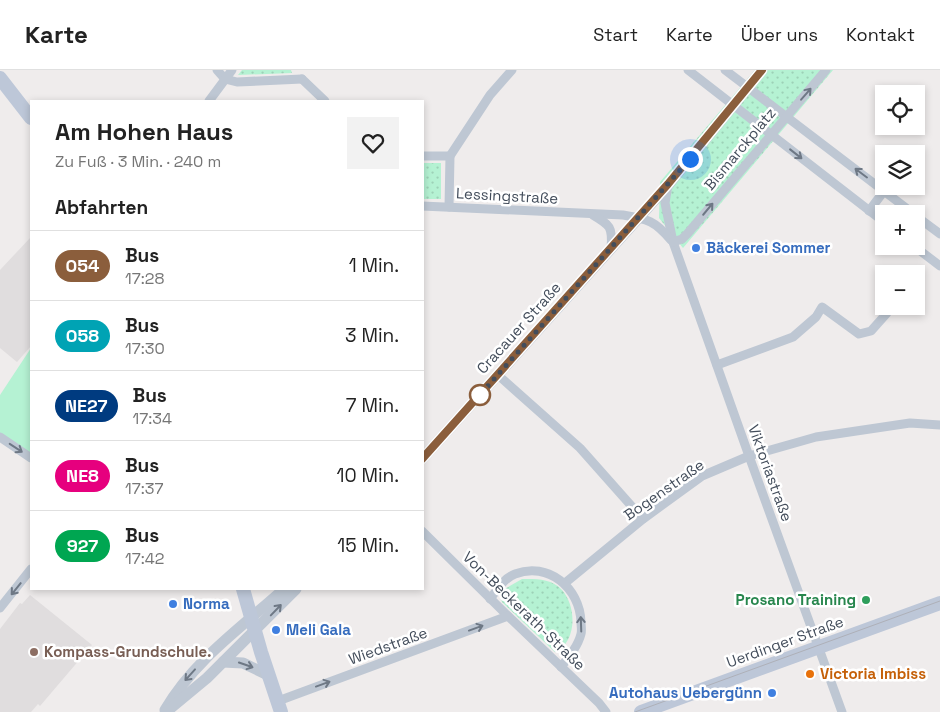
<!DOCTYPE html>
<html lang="de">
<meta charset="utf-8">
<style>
:root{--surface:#fff;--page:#f2f2f2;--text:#222;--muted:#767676;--line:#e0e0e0}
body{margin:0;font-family:"Space Grotesk",sans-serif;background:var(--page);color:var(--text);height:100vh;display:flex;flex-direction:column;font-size:19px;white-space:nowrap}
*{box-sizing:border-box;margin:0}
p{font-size:16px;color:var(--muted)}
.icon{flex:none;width:28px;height:28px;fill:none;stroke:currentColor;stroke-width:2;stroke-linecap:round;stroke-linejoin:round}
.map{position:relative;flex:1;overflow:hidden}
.sheet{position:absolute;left:30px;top:30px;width:394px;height:490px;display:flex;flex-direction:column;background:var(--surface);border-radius:0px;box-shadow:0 2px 8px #0003}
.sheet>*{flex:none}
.badge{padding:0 10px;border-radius:16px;font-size:18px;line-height:32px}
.fabs{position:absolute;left:875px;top:15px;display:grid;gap:10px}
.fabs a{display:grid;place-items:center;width:50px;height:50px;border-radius:0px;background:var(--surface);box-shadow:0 2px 8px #0003;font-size:25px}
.you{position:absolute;width:25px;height:25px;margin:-12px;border:4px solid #fff;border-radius:50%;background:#1a73e8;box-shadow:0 0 0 8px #1a73e833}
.map>.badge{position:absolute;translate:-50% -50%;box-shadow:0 0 0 2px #fff}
h2{padding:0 25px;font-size:19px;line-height:45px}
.round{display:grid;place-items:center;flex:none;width:52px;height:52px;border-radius:0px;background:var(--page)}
.overview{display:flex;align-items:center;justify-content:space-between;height:85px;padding:0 25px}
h1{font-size:24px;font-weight:700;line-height:38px}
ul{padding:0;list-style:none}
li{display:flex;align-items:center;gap:15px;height:70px;padding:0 25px;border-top:1px solid var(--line)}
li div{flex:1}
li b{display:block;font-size:19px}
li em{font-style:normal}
li .badge{min-width:55px;font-weight:700;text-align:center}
header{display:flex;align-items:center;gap:30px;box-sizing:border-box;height:70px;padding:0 25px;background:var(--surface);border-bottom:1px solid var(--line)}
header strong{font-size:24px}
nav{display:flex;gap:28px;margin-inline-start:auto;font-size:18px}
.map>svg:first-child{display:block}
.education{fill:#e0ddde}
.grass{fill:url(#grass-dots)}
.park{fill:#b5f2d3}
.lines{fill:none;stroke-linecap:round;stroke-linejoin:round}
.minor{stroke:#bec7d3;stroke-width:9}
.tertiary{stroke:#bec7d3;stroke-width:11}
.secondary{stroke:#bdc7d8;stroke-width:14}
.tram{stroke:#aeb0b8;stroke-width:1}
.oneway{stroke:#6e7885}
.line-casing{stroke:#fff;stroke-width:11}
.line{stroke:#8b5e3c;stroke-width:8}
.walk{stroke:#434d5b;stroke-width:5;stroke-dasharray:0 9}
.shop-dot{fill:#3f7fe0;stroke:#fff;stroke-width:2}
.stop-dot{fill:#fff;stroke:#8b5e3c;stroke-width:2.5}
.leisure-dot{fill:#2e9e5b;stroke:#fff;stroke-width:2}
.education-dot{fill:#8d6e63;stroke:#fff;stroke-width:2}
.food-dot{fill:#e8710a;stroke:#fff;stroke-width:2}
.labels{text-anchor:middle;stroke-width:5;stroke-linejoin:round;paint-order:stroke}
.street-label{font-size:15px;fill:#434d5b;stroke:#fff}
.shop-label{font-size:15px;font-weight:bold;fill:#366cbe;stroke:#fff;text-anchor:start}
.leisure-label{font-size:15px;font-weight:bold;fill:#27864d;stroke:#fff;text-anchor:end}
.education-label{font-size:15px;font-weight:bold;fill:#785e54;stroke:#fff;text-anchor:start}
.food-label{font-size:15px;font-weight:bold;fill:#c56008;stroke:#fff;text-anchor:start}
</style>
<header>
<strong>Karte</strong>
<nav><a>Start</a><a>Karte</a><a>Über uns</a><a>Kontakt</a></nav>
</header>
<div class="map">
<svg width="940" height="642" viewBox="0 0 940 642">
<defs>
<pattern id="grass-dots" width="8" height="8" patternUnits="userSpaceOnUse" patternTransform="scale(1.25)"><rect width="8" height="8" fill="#b5f2d3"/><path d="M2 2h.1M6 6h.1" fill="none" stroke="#9dd1b7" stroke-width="1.8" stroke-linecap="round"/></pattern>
</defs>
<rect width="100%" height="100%" fill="#efecec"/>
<g class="education">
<polygon points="31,167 31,276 17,292 0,278 0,200"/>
<polygon points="30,525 92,575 40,636 38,634 31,642 0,642 0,559 20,533 22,534"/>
</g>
<g class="grass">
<polygon points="242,0 291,0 292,3 238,5"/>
<polygon points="755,0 833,0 683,178 659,148 660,112"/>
<rect x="423" y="93" width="18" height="36"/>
<path d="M522,509C536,509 551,508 562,520C577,537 577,572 555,582L502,532L500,526L503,520Z"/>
</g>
<polygon class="park" points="31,278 31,393 0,370 0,325"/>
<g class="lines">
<g class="minor">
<polyline points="217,0 225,9 237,12 302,9"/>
<polyline points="688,0 884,152"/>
<polyline points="725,0 914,144"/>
<polyline points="302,9 325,31"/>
<polyline points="209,31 232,0"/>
<polyline points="422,86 450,86 449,137"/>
<polyline points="450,86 490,25 512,0"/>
<polyline points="668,115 665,133 673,172 749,386 842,642"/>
<path d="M422,136L623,145C648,149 655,151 671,170"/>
<polyline points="869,141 884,121"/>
<path d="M593,145C610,155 613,157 611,178"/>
<polyline points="916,146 940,164"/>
<polyline points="673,172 682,169 688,163 826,0"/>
<polyline points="914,176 940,196"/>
<polyline points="717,295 793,267 816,247 822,237 859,264 871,261 887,243"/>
<polyline points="498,305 580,378 643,449"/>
<polyline points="0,367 31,388"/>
<polyline points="422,461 508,546 599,633 606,642"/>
<polyline points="565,513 643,449 702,406 749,386 816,367 910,353 940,355"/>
<path d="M490,529C497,520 504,508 515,504C548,491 580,518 581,552C581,556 582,560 581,564C578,576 569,587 561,597"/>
<polyline points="0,538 31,499"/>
<polyline points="278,631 508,546"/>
</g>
<g class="tertiary">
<polyline points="422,389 668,115 762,0"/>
<polyline points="223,592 243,593 268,605"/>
<path d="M165,640C194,590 242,557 284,519"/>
<polyline points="166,642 207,608 296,519"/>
</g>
<g class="secondary">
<polyline points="0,8 31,48"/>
<polyline points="243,519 261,582 281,642"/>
<polyline points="641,642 940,533"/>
</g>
<polyline class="tram" points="635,642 940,531"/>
</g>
<defs><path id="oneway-shaft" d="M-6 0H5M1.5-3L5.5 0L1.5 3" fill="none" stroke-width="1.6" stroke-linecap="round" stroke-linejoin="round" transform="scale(1.25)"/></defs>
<g class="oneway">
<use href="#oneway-shaft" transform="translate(806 24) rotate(-49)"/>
<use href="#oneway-shaft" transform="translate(796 84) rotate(38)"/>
<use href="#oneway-shaft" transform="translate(861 103) rotate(-143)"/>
<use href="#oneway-shaft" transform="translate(708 139) rotate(-50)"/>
<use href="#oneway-shaft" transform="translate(16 378) rotate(33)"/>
<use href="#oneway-shaft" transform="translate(16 519) rotate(129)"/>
<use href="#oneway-shaft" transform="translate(276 540) rotate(-46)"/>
<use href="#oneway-shaft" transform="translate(581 554) rotate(-92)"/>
<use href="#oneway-shaft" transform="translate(476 558) rotate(-20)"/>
<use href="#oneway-shaft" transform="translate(246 595) rotate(19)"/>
<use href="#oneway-shaft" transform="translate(190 605) rotate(132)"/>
<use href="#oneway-shaft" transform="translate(323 614) rotate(-20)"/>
</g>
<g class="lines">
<defs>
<polyline id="line" points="422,389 668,114 762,0"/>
</defs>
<use href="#line" class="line-casing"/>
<use href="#line" class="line"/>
<polyline class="walk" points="480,325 478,327 690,89"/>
</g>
<g class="shop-dot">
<circle cx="696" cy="178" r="5"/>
<circle cx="173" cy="534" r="5"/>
<circle cx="276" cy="560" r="5"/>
<circle cx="772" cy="623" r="5"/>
</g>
<circle class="stop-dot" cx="480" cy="325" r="10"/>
<circle class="leisure-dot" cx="866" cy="530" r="5"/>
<circle class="education-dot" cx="34" cy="582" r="5"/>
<circle class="food-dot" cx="810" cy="604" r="5"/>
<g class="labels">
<g class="street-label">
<text transform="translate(740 79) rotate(-50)" y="5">Bismarckplatz</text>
<text transform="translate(507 126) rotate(3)" y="5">Lessingstraße</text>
<text transform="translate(519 258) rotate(-48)" y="5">Cracauer Straße</text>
<text transform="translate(770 403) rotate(70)" y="5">Viktoriastraße</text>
<text transform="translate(664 420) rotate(-35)" y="5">Bogenstraße</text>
<text transform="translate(524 541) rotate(44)" y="5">Von-Beckerath-Straße</text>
<text transform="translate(785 572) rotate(-20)" y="5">Uerdinger Straße</text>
<text transform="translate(388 576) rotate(-20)" y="5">Wiedstraße</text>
</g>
<g class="shop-label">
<text x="706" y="183">Bäckerei Sommer</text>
<text x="183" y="539">Norma</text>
<text x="286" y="565">Meli Gala</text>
<text x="762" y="628" text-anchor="end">Autohaus Uebergünn</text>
</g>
<g class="leisure-label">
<text x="856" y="535">Prosano Training</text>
</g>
<g class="education-label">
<text x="44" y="587">Kompass-Grundschule.</text>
</g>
<g class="food-label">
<text x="820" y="609">Victoria Imbiss</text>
</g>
</g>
</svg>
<div class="fabs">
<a><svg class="icon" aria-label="locate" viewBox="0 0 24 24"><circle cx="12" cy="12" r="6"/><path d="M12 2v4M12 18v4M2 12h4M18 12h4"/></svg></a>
<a><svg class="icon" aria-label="layers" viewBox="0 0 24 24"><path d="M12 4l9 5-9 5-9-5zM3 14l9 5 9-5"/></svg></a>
<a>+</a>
<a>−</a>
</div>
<div class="you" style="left:690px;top:89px"></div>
<section class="sheet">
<div class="overview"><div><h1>Am Hohen Haus</h1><p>Zu Fuß · 3 Min. · 240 m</p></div><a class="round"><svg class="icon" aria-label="heart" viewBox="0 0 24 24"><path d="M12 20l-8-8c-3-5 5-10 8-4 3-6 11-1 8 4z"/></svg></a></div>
<h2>Abfahrten</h2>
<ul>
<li><span class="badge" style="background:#8b5e3c;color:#fff">054</span><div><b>Bus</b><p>17:28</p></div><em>1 Min.</em></li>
<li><span class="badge" style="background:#00a3b4;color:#fff">058</span><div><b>Bus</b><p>17:30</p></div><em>3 Min.</em></li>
<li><span class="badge" style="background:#003b80;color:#fff">NE27</span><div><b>Bus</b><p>17:34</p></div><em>7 Min.</em></li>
<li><span class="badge" style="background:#e6007e;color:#fff">NE8</span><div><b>Bus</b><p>17:37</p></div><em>10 Min.</em></li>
<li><span class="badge" style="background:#00a651;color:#fff">927</span><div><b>Bus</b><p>17:42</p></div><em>15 Min.</em></li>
</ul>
</section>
</div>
